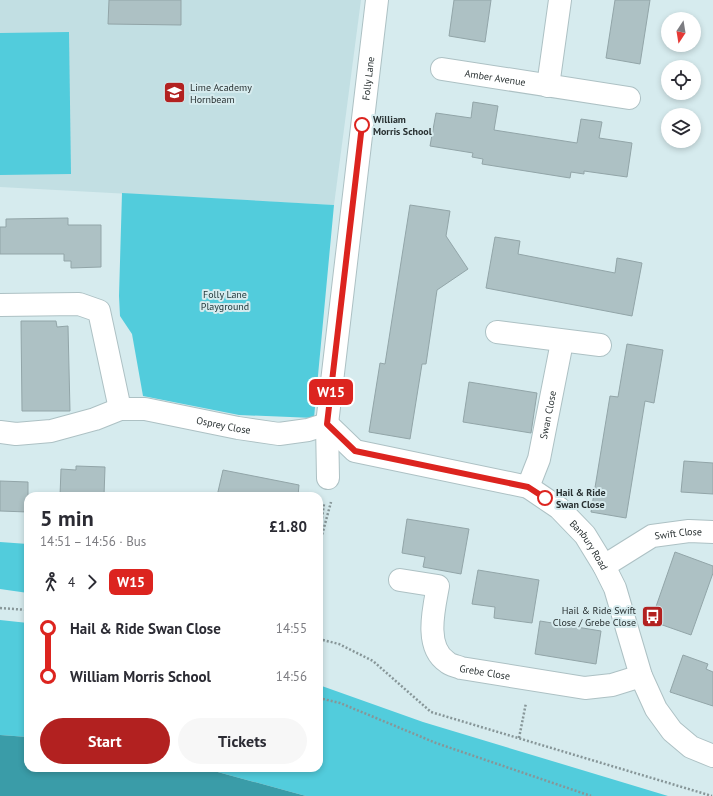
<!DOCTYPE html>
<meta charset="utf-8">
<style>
:root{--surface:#fff;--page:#f7f7f7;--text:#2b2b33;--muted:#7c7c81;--accent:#b22120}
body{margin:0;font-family:"PT Sans",sans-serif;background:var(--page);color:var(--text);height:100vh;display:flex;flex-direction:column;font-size:15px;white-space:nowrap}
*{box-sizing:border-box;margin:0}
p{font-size:13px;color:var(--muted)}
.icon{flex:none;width:22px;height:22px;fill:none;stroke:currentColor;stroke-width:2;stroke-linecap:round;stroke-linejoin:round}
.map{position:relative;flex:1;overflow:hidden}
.panel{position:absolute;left:24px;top:492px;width:299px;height:280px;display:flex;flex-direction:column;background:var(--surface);border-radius:12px;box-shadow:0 2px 6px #0003}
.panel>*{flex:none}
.badge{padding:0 8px;border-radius:6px;font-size:14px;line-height:26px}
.needle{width:26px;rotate:192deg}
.fabs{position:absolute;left:661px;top:12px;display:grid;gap:8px}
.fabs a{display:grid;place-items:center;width:40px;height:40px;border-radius:50%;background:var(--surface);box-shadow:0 2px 6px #0003;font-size:20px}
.map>.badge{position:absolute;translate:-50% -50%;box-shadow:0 0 0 2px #fff}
.legs{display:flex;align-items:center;gap:6px;height:44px;padding:0 16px;font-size:13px}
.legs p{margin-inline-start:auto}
.head{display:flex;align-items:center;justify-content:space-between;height:68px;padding:0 16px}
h1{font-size:22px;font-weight:700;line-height:30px}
.button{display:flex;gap:8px;margin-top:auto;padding:8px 16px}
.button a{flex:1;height:46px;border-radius:24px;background:var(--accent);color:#fff;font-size:16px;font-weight:700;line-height:46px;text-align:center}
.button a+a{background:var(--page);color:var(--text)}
ul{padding:0 16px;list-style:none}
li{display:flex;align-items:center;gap:14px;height:48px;font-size:15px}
li i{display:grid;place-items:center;width:6px;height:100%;margin:0 5px;background:currentColor}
li i::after{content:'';width:10px;height:10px;margin:-5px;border:3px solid;border-radius:50%;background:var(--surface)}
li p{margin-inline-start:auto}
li:first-child i{background:linear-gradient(#0000 50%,currentColor 0)}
li:last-child i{background:linear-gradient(currentColor 50%,#0000 0)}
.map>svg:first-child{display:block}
.built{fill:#c2dfe3}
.green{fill:#52ccdc}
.water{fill:#3a9ca8}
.building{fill:#adc1c4;stroke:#92a5a8}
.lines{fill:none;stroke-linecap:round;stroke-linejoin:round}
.minor-casing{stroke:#adc1c4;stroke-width:24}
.path{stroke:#879698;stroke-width:2.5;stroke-dasharray:2 2;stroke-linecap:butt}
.minor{stroke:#fff;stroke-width:22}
.line-1-casing{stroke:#fff;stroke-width:9}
.line-1{stroke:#dc241f;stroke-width:6}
.stop-1-dot{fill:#fff;stroke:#dc241f;stroke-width:2}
.labels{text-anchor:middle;stroke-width:4;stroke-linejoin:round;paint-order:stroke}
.street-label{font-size:10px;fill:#283031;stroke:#d6ebee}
.poi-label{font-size:10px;fill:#283031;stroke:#d6ebee;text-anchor:start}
.stop-label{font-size:10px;font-weight:bold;fill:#283031;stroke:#d6ebee;text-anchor:start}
.park-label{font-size:10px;fill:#1e3437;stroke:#d6ebee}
</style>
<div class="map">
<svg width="713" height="796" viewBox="0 0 713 796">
<rect width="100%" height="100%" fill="#d6ebee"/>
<polygon class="built" points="0,0 361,0 334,205 0,187"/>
<g class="green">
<polygon points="69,32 71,174 0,175 0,33"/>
<polygon points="122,193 334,205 314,418 239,415 143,396 132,334 120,316 119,296"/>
<polygon points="0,542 28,544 28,593 0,589"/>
<polygon points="0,620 28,623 28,737 0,735"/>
<polygon points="319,685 423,722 668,796 306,796 203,768 319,768"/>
</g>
<polygon class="water" points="0,735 28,737 28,768 203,768 306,796 0,796"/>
<g class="building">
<polygon points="109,0 181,0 181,25 108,24"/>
<polygon points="454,0 491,0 485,42 449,36"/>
<polygon points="615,0 650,0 640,64 606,58"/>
<polygon points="473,102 498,106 494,130 577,143 581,119 602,122 599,138 632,143 627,177 584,171 584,174 571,172 570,178 482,164 483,159 472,157 473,153 430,146 436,113 471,118"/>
<polygon points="410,205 450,211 446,236 468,269 437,290 426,364 422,364 410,439 369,432 380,363 385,364"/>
<polygon points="68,218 68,225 101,225 101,267 71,268 71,261 64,261 64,254 0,254 0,227 6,227 6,219"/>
<polygon points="495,237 520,241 518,254 615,273 617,258 642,263 632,316 486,288"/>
<polygon points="21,321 56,321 57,327 68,326 70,411 22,411"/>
<polygon points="627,344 663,350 654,403 645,401 626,518 591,512 610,396 618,397"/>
<polygon points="469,382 537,393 531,433 463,422"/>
<polygon points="684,461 713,463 713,494 681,492"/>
<polygon points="76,466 105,467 104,496 60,496 61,469 76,470"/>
<polygon points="223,470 299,485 298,496 217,496"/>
<polygon points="0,481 28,482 28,512 0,511"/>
<polygon points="407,519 469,529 461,574 423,567 425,557 402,553"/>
<polygon points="675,552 713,566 713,573 691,635 651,621"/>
<polygon points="478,570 539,580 532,623 494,618 495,607 472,604"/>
<polygon points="540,621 601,631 596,664 535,654"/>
<polygon points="683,655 708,664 706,669 713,672 713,706 670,692"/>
</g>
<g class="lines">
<defs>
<g id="minor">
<path id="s1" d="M442,69L629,98"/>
<polyline points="548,86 560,0"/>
<polyline points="0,305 79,304 99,311 120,409"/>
<polyline points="497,332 600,345"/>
<path id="s2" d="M327,424L355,451L528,487L559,508L585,535L604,566L615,588L641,676L656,709L672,731L691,747L713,756"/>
<path id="s3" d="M0,432L16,434L51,431L95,419L120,409H145L238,428L279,434L308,430L327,424"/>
<path id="s4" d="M328,478L327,424L377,0"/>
<path id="s5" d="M528,487L539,459L562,342"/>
<path id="s6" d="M604,566L652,536L689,531L713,532"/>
<path id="s7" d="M400,580L438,586C434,608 424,647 447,662C450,665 456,666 461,668L585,688L612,685L641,676"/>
</g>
</defs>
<use href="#minor" class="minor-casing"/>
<g class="path">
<polyline points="319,538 324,504"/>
<polyline points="319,546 331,502"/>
<polyline points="0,608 28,610"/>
<polyline points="319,639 339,644 373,661 431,712 712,796"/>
<polyline points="319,698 340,703 436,743 591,796"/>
<polyline points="519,738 526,703"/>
</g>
<use href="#minor" class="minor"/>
</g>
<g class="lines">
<defs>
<polyline id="line-1" points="362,125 327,424 355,451 528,487 545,498"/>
</defs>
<use href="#line-1" class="line-1-casing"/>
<use href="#line-1" class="line-1"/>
</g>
<defs>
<symbol id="school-square" viewBox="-11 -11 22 22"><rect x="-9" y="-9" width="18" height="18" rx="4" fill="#b22120" stroke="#d6ebee"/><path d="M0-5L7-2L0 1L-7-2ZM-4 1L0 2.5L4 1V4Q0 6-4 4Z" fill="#fff"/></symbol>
<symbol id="bus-square" viewBox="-11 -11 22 22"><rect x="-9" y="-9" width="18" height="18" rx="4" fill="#b22120" stroke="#d6ebee"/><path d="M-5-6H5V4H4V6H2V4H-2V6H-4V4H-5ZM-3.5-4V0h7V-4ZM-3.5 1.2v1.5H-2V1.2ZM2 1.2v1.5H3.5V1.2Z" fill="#fff"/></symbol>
</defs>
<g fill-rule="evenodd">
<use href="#school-square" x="162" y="80" width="25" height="25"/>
<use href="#bus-square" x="640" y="604" width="25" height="25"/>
</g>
<g class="stop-1-dot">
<circle cx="362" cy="125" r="7"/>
<circle cx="545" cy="498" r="7"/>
</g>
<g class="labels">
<g class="street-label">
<text dy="4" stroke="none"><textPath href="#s4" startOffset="402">Folly Lane</textPath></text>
<text dy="4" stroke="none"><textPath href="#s1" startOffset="54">Amber Avenue</textPath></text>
<text dy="4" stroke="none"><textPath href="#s5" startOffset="75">Swan Close</textPath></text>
<text dy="4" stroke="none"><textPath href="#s3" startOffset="229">Osprey Close</textPath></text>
<text dy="4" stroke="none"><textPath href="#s6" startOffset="83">Swift Close</textPath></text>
<text dy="4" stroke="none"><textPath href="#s2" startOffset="301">Banbury Road</textPath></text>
<text dy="4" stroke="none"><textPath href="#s7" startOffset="159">Grebe Close</textPath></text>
</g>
<g class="poi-label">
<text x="190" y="91">Lime Academy<tspan x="190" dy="12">Hornbeam</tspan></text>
<text x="636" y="614" text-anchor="end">Hail &amp; Ride Swift<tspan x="636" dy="12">Close / Grebe Close</tspan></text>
</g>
<g class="stop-label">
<text x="373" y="123">William<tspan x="373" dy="12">Morris School</tspan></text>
<text x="556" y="496">Hail &amp; Ride<tspan x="556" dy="12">Swan Close</tspan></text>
</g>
<g class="park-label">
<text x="225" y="298">Folly Lane<tspan x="225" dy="12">Playground</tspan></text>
</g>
</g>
</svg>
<div class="fabs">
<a><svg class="needle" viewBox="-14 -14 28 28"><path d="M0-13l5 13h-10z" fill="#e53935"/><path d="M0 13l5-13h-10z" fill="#7c7c81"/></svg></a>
<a><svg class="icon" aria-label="locate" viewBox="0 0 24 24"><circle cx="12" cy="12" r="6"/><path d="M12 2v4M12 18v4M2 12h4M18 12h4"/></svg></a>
<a><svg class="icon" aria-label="layers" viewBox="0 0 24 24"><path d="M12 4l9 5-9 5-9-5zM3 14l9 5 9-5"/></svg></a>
</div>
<b class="badge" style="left:331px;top:392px;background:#dc241f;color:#fff">W15</b>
<section class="panel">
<div class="head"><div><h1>5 min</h1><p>14:51 – 14:56 · Bus</p></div><b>£1.80</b></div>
<div class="legs"><svg class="icon" aria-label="walk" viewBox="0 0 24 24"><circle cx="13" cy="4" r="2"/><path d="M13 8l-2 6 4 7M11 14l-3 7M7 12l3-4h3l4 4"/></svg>4<svg class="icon" aria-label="forward" viewBox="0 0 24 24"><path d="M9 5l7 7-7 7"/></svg><b class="badge" style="background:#dc241f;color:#fff">W15</b></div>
<ul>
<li><i style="color:#dc241f"></i><b>Hail &amp; Ride Swan Close</b><p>14:55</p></li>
<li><i style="color:#dc241f"></i><b>William Morris School</b><p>14:56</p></li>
</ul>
<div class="button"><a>Start</a><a>Tickets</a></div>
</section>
</div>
